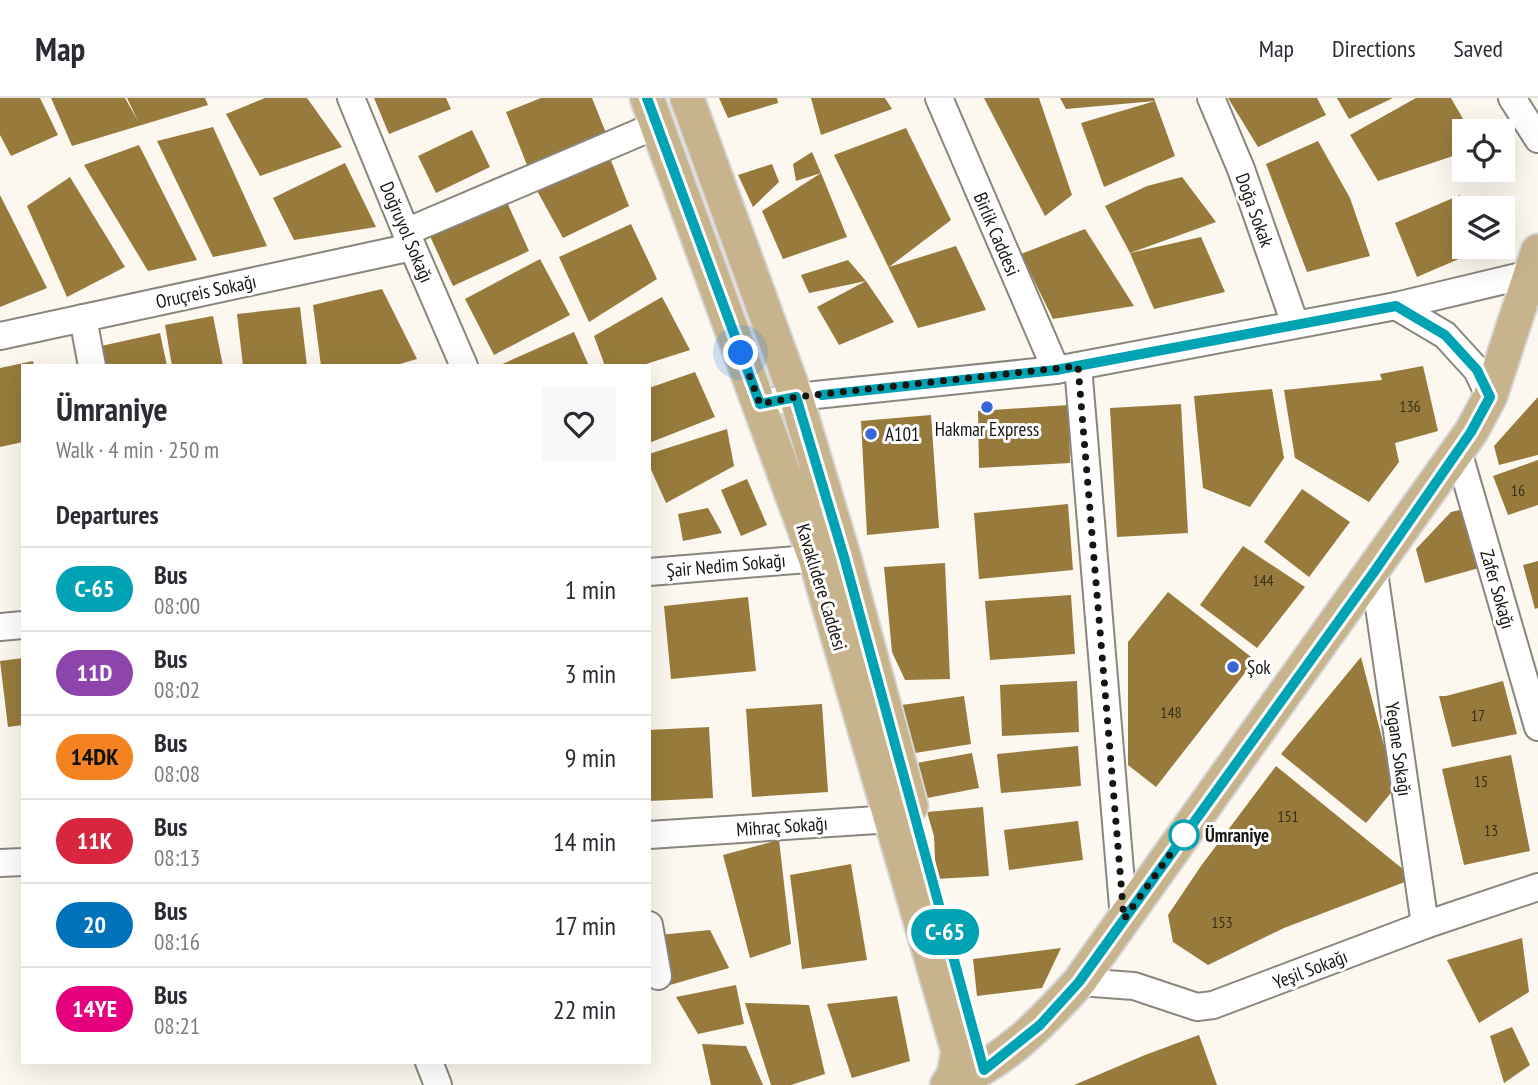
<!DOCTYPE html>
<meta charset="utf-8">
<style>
:root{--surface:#fff;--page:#f7f7f7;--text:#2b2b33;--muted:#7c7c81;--line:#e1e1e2}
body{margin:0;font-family:"PT Sans Narrow",sans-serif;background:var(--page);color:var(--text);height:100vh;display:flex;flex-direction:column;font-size:26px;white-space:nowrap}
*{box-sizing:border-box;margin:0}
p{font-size:23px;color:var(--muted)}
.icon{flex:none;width:38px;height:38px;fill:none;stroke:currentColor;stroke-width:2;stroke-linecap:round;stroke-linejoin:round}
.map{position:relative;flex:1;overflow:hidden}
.drawer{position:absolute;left:21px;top:266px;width:630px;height:700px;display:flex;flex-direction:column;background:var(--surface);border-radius:0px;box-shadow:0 7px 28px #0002}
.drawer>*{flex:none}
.badge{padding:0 14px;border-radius:23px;font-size:24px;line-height:46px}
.controls{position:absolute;left:1452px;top:21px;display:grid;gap:14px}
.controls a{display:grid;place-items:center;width:63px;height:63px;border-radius:0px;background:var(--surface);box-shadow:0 7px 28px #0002;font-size:35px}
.you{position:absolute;width:35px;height:35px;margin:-18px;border:5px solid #fff;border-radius:50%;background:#1a73e8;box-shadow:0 0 0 10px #1a73e833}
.map>.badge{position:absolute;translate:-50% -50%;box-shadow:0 0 0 4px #fff}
h2{padding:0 35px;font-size:26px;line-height:63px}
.round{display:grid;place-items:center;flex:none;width:74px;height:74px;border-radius:0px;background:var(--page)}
.headline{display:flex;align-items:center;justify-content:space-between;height:119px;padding:0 35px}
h1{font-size:33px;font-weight:600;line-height:52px}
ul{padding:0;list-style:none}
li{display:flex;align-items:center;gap:21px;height:84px;padding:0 35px;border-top:2px solid var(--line)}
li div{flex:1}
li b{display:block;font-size:26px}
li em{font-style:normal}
li .badge{min-width:77px;font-weight:700;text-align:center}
header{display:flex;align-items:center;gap:42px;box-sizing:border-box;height:98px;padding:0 35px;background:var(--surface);border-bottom:2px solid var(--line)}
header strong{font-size:33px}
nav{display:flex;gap:38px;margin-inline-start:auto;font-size:24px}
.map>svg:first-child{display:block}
.building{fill:#987b3c}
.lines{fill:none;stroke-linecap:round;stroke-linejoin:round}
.minor-casing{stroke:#89867e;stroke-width:30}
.major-casing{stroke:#d5d5d4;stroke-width:37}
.minor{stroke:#fff;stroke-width:26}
.major{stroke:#c7b48d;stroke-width:33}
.line-casing{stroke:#fff;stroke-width:16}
.line{stroke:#00a3b4;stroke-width:10}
.walk{stroke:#171512;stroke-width:7;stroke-dasharray:0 12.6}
.poi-dot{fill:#3966d7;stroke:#fff;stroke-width:2.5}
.stop-dot{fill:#fff;stroke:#00a3b4;stroke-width:3.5}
.labels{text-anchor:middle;stroke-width:6;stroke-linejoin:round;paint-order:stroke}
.number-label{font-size:16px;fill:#372e1c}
.street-label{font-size:19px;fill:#171512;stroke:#fff}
.poi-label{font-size:19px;fill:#171512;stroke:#fff;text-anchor:start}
.stop-label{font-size:19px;font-weight:bold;fill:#171512;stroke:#fff;text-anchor:start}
</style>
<header>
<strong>Map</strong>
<nav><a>Map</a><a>Directions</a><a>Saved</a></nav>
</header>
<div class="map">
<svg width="1538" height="987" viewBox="0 0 1538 987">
<rect width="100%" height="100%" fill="#fcf7ef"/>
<g class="building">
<polygon points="0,0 40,0 58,37 11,58 0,37"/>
<polygon points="51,0 125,0 138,23 127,0 205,0 208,7 72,48"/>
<polygon points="265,0 307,0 342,49 260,78 226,16"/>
<polygon points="374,0 446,0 451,11 389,36"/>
<polygon points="541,0 592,0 606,35 527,67 506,14"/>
<polygon points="719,0 777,0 778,5 728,20"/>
<polygon points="811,0 885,0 892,11 821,37"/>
<polygon points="984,0 1039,0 1072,97 1045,118"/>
<polygon points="1060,0 1154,0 1155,3 1066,11"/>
<polygon points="1228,0 1317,0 1326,17 1258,49"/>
<polygon points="1337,0 1393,0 1349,21"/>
<polygon points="1416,0 1451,0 1470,33 1465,33 1465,54 1378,83 1350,37"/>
<polygon points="1155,3 1175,58 1104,89 1081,25"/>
<polygon points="213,29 267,148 213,159 157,43"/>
<polygon points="906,30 951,122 889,169 956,148 986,212 918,230 834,57"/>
<polygon points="472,32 490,69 436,95 418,58"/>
<polygon points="1318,43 1350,100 1370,158 1307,174 1266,66"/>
<polygon points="139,47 197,162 148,173 84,67"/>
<polygon points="812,54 821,75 796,83 793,66"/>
<polygon points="610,60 629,108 563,140 535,89"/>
<polygon points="345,65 376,129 294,142 273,100"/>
<polygon points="772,66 779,84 753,109 738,77"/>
<polygon points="821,75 847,139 783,161 762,113"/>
<polygon points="70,79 125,169 67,199 27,108"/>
<polygon points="1182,79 1216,124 1130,155 1105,108 1147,88"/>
<polygon points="0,97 47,190 0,209"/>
<polygon points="1460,97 1465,110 1465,149 1481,149 1482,151 1417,179 1395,125"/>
<polygon points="506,102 529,153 453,188 429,136"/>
<polygon points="631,126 657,181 589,224 559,159"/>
<polygon points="1085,131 1134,208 1053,221 1021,156"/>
<polygon points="1201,139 1225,194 1154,211 1130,155"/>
<polygon points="540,161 570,217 494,257 465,201"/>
<polygon points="848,162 866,183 809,195 801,177"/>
<polygon points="866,183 894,224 839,247 817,209"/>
<polygon points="382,191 417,261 393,268 321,268 313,207"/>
<polygon points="662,199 690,252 640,268 605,268 594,238"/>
<polygon points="300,209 307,268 243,268 237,216"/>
<polygon points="213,218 223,268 172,268 165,227"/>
<polygon points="574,234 589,268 498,268"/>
<polygon points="160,235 167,268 96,268 92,250"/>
<polygon points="33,263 34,268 23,268 23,344 0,349 0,270"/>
<polygon points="1423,268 1438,333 1395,345 1399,364 1369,404 1295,360 1284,292 1382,282 1380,276"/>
<polygon points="695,274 715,319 649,345 649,290"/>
<polygon points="1272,291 1284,360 1250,409 1203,390 1194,298"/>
<polygon points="1538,299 1538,357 1499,367 1494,348"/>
<polygon points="1181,306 1188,435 1117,439 1110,310"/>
<polygon points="1069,307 1070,365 979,370 978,313"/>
<polygon points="931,317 939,430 867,437 861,323"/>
<polygon points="727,331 734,368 666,405 649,367 649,356"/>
<polygon points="1538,362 1538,407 1508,417 1493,378"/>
<polygon points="747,381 767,427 741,438 721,392"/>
<polygon points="1302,391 1350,424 1309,479 1264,444"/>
<polygon points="1068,406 1073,472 979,481 974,415"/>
<polygon points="708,410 722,435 683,443 678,416"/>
<polygon points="1464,411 1479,470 1425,485 1416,451 1451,414"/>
<polygon points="1243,448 1305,489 1257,550 1200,507"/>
<polygon points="1538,463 1538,510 1535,511 1523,467"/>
<polygon points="945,465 950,581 905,582 892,554 884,469"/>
<polygon points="1168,494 1255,562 1156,689 1128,667 1128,544"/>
<polygon points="1071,497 1075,556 990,562 985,503"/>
<polygon points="748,499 756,573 671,581 664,508"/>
<polygon points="1361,559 1395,690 1366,725 1281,656"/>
<polygon points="23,560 23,627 8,629 0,563"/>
<polygon points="1077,583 1079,634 1002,638 1000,587"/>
<polygon points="1503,583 1517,636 1452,649 1439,598 1446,598"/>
<polygon points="964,598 971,646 909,656 902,607"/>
<polygon points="822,606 828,694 752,699 746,611"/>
<polygon points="709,629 713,700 649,703 649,632"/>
<polygon points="1078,648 1081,688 1001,695 997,656"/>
<polygon points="972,655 979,690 917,702 911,666"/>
<polygon points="1511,657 1530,753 1464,767 1442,671"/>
<polygon points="1276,668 1404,772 1410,782 1284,830 1208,867 1173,844 1168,817 1201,768"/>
<polygon points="983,709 989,778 936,781 934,738 927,714"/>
<polygon points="1078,723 1083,762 1009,772 1004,732"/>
<polygon points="779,742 791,846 750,860 723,757"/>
<polygon points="851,766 867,862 802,871 790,777"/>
<polygon points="710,832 729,870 670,887 659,837"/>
<polygon points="1522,840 1529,894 1479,925 1447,862"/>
<polygon points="1061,850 1042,890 977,898 973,861"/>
<polygon points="736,887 744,926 698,936 676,899"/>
<polygon points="897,898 910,963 852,980 827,906"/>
<polygon points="745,905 809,907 825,976 791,987 771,987"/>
<polygon points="1512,929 1530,967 1504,985 1490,938"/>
<polygon points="1199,937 1217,987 1074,987 1145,957"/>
<polygon points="702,946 746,948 763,987 711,987"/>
</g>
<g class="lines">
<defs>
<g id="minor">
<polyline points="351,0 406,134 464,268"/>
<polyline points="939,0 1056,272"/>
<polyline points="1211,0 1241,71 1295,226"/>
<polyline points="1512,0 1538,41"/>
<polyline points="406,134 657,27"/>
<polyline points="1396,208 1445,237 1477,272 1490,299"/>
<polyline points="83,220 92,268"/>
<polyline points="0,238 412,149"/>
<polyline points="1078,268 1124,821"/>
<polyline points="760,306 796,299 1056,272 1396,208 1530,176"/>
<polyline points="1458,353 1538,629"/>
<polyline points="649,474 832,459"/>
<polyline points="1374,474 1425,827"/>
<polyline points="0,529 23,527"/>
<polyline points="649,737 892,721 909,716"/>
<polyline points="0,765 23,764"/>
<polyline points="649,827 658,878"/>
<polyline points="1079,884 1134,888 1197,909 1213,907 1425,827 1538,789"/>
<polyline points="429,964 438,987"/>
</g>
<g id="major">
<polyline points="647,0 815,460 958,953 954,976 947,987"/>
<polyline points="687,0 796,299 844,459 911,708"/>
<path d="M951,987C1007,961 1038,929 1079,884L1471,334L1490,299L1538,153"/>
</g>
</defs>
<use href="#minor" class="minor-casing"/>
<use href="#major" class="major-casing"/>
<use href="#minor" class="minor"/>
<use href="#major" class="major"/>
</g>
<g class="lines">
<defs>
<polyline id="line" points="647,0 760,306 796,299 844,459 984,972 1040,927 1079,884 1374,474 1471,334 1490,299 1477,272 1445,237 1396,208 1056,272 822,297"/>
</defs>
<use href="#line" class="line-casing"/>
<use href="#line" class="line"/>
<polyline class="walk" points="741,255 760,306 796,299 1078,268 1124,821 1186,734 1184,737"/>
</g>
<g class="poi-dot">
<circle cx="987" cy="309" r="7"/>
<circle cx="871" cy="336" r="7"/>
<circle cx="1233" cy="569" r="7"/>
</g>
<circle class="stop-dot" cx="1184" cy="737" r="14"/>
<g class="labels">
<g class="number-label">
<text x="1410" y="314">136</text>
<text x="1518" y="398">16</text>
<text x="1263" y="488">144</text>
<text x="1171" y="620">148</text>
<text x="1478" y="623">17</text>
<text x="1481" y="689">15</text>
<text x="1288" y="724">151</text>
<text x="1491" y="738">13</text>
<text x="1222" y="830">153</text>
</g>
<g class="street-label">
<text transform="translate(1255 112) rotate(70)" y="7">Doğa Sokak</text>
<text transform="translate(407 134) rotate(67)" y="7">Doğruyol Sokağı</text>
<text transform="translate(997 136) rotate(67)" y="7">Birlik Caddesi</text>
<text transform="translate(206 193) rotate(-12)" y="7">Oruçreis Sokağı</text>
<text transform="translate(726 467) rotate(-5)" y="7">Şair Nedim Sokağı</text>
<text transform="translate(822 489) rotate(73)" y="7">Kavaklıdere Caddesi</text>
<text transform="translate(1498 491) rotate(74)" y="7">Zafer Sokağı</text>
<text transform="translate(1399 651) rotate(82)" y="7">Yegane Sokağı</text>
<text transform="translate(782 728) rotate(-4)" y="7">Mihraç Sokağı</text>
<text transform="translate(1310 871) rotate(-21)" y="7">Yeşil Sokağı</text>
</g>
<g class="poi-label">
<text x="987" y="338" text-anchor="middle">Hakmar Express</text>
<text x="885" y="343">A101</text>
<text x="1247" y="576">Şok</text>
</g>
<g class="stop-label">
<text x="1205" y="744">Ümraniye</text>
</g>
</g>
</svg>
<div class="controls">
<a><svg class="icon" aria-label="locate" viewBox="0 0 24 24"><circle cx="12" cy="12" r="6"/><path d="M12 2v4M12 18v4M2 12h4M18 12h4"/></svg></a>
<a><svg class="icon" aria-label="layers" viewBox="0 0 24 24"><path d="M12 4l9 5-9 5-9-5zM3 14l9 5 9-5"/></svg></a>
</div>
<div class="you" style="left:741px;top:255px"></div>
<b class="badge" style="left:945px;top:834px;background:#00a3b4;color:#fff">C-65</b>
<section class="drawer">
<div class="headline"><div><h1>Ümraniye</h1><p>Walk · 4 min · 250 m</p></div><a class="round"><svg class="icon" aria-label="heart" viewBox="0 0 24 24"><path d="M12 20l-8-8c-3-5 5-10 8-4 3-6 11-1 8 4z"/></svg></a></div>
<h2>Departures</h2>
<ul>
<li><span class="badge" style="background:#00a3b4;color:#fff">C-65</span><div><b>Bus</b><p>08:00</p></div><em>1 min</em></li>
<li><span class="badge" style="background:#8e44ad;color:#fff">11D</span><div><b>Bus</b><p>08:02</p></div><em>3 min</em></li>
<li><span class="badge" style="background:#f58220;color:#111">14DK</span><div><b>Bus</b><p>08:08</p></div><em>9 min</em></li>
<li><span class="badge" style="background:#d7263d;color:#fff">11K</span><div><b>Bus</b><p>08:13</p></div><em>14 min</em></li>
<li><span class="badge" style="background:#0072bc;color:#fff">20</span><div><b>Bus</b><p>08:16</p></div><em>17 min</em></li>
<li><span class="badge" style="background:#e6007e;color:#fff">14YE</span><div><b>Bus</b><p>08:21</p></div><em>22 min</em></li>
</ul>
</section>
</div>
